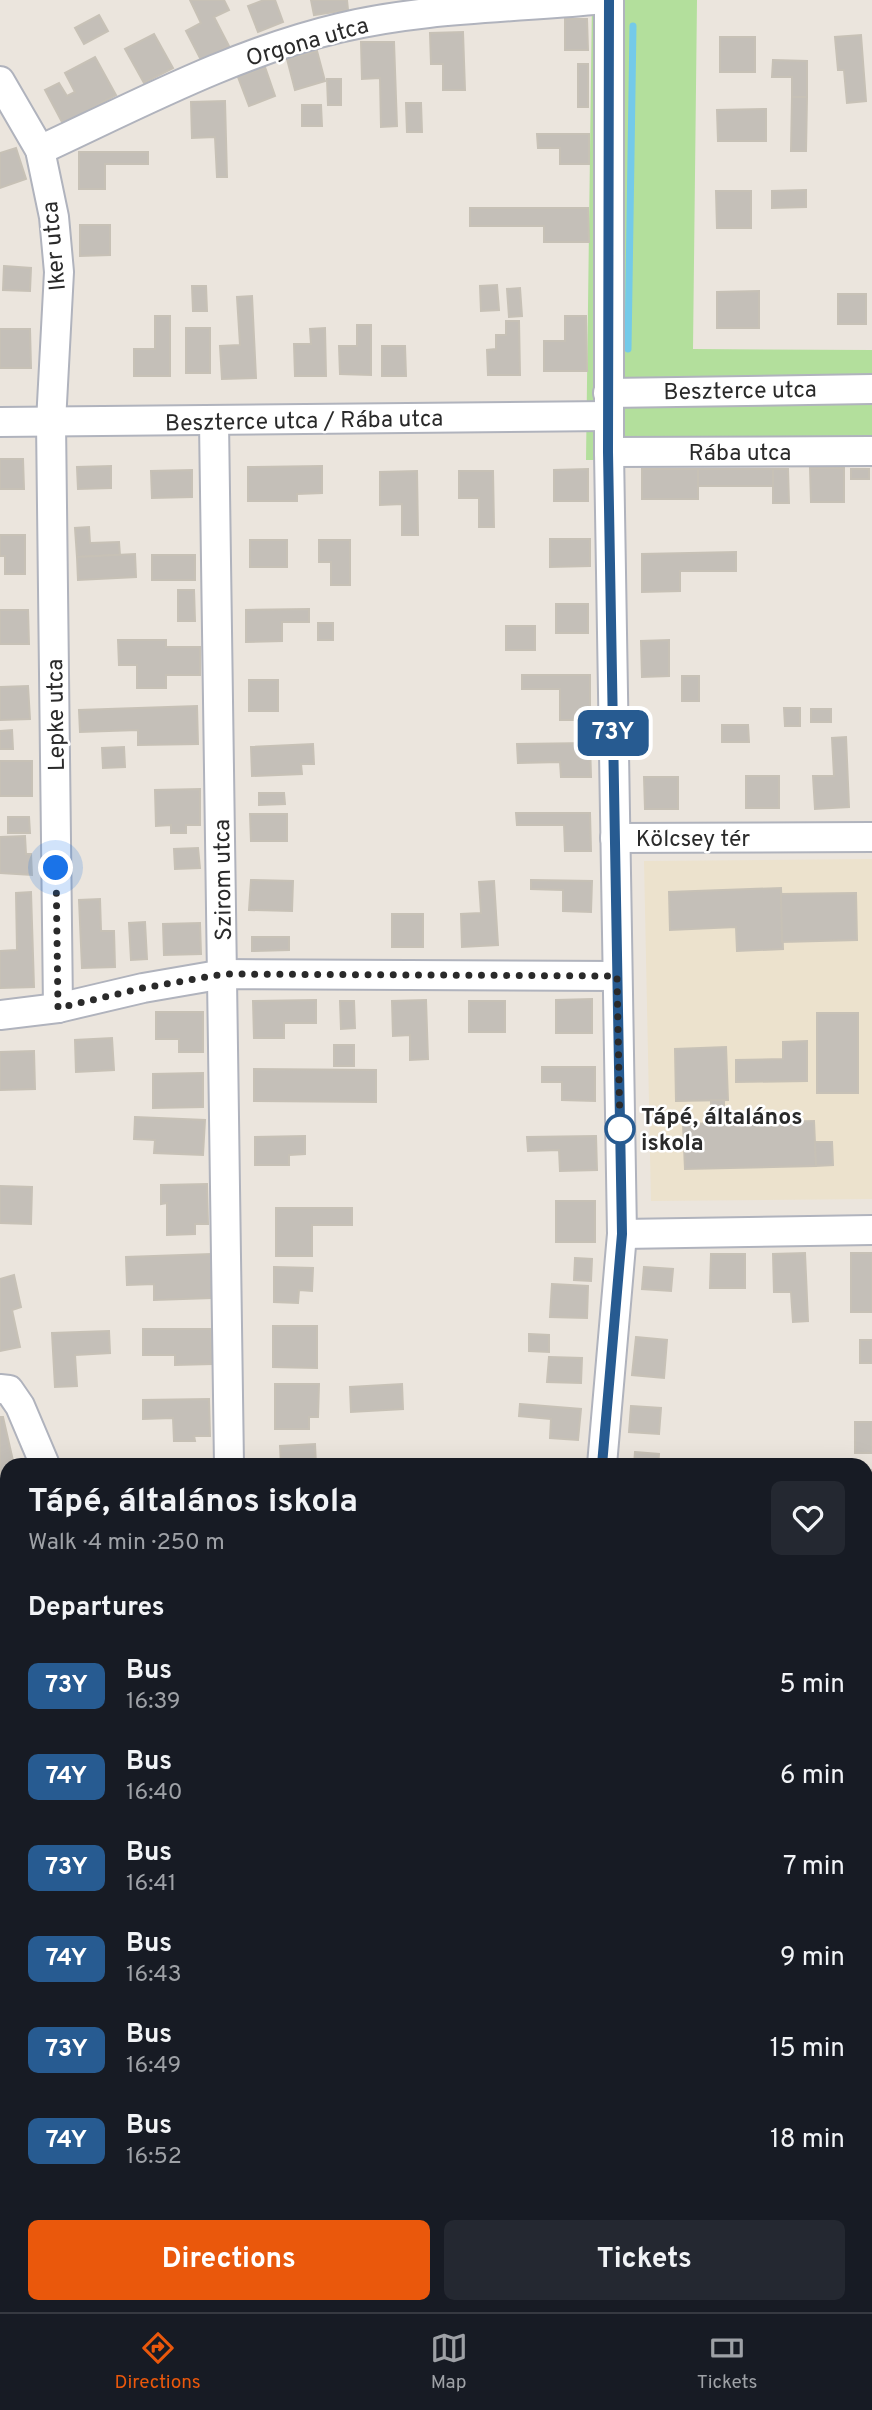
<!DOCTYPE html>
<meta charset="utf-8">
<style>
:root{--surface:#171b24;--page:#242831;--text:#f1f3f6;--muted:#9ea1a6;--line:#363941;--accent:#ea580c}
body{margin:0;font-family:Overpass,sans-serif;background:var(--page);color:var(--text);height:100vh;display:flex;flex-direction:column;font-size:26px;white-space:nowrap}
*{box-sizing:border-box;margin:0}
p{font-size:23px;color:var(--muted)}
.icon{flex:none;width:38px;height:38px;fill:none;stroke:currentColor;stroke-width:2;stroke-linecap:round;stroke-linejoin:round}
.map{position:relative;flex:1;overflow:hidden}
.drawer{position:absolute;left:0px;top:1458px;width:873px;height:856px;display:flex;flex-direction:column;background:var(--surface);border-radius:21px 21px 0 0;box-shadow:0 7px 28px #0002}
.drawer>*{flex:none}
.badge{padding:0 14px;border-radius:10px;font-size:24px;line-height:46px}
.you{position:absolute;width:35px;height:35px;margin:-18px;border:5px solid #fff;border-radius:50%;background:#1a73e8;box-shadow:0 0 0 10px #1a73e833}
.map>.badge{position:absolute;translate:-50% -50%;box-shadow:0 0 0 4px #fff}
h2{padding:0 28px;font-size:26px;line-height:63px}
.round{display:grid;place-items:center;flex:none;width:74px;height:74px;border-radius:10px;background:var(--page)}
.summary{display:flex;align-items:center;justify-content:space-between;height:119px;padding:0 28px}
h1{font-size:33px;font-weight:700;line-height:52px}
.button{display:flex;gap:14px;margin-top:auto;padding:14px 28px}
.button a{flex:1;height:80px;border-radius:10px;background:var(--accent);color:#fff;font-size:28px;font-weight:700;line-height:80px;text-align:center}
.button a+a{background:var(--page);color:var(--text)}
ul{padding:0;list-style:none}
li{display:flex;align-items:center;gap:21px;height:91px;padding:0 28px}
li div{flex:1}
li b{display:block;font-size:26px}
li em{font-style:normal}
li .badge{min-width:77px;font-weight:700;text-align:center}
.tab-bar{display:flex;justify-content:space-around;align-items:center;height:98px;border-top:2px solid var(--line);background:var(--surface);font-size:19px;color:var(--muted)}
.tab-bar a{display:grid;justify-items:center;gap:4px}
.tab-bar .current{color:var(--accent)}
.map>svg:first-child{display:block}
.education{fill:#ece2cd}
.green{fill:#b3df9c}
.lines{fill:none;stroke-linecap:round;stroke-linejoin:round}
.stream{stroke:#74cae9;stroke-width:7}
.building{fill:#c4bfb8;stroke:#c7c1b6;stroke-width:2}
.minor-casing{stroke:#b0b3bd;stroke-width:32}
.minor{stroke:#fff;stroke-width:28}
.line-casing{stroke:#fff;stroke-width:16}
.line{stroke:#275b91;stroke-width:10}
.walk{stroke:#2a2a2a;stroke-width:7;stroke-dasharray:0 12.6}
.stop-dot{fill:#fff;stroke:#275b91;stroke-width:3.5}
.labels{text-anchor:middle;stroke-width:5;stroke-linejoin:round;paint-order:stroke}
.street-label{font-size:23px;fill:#2a2a2a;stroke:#fff}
.stop-label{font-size:23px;font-weight:bold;fill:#2a2a2a;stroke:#fff;text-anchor:start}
</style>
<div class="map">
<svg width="872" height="2312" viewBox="0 0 872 2312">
<rect width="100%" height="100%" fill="#ebe5dd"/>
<polygon class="education" points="872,859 872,1199 651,1201 644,861"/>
<g class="green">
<polygon points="592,0 697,0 693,349 872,350 872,459 586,460"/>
<polygon points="0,2267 7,2269 7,2306 166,2306 189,2312 0,2312"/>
</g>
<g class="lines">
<polyline class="stream" points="628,349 633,26"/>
</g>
<g class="building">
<polygon points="190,0 224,0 229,10 214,17 229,46 201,60 186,31 201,23"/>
<polygon points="264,0 275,0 283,22 258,32 248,6"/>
<polygon points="311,0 347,0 348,10 314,15"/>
<polygon points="99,15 108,31 84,44 75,28"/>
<polygon points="565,19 587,19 588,50 565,50"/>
<polygon points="463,32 465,90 443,90 443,64 431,64 430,33"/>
<polygon points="154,34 173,68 144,83 125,49"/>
<polygon points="861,35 866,101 847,103 844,70 838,70 835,37"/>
<rect x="720" y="37" width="35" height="35"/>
<polygon points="361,42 394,42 397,126 381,127 380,78 362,79"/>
<polygon points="317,51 325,81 295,90 287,59"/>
<polygon points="95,57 116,95 63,124 45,90 59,83 67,96 75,92 65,73"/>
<polygon points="773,60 807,61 807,97 792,97 792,77 772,77"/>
<rect x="578" y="64" width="10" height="43"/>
<polygon points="265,67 275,96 249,106 238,77"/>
<polygon points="327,79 341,79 341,105 328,105"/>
<polygon points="792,97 807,97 806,151 791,151"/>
<polygon points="225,101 227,177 217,177 215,137 192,138 191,102"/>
<polygon points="406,103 421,103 422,132 407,132"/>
<polygon points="302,105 321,105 322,126 302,126"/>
<polygon points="766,109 766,141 718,141 717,110"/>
<polygon points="537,134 589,134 589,164 560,164 560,148 538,148"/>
<polygon points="16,148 26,179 0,188 0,153"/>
<polygon points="79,152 148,152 148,164 105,164 105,189 79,189"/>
<polygon points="806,190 806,207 772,208 772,191"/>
<polygon points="716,191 751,191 751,228 717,228"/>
<polygon points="470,208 588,208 589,242 544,242 544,226 470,226"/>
<polygon points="80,225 110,225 110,255 80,256"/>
<polygon points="4,266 31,268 30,291 3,290"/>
<polygon points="497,285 499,310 481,311 480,286"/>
<polygon points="192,286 206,286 207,311 193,311"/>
<polygon points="520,288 522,316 509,317 507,289"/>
<polygon points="759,291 759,328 717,328 717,292"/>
<rect x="838" y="294" width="28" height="30"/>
<polygon points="252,296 256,378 222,379 220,346 240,345 237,297"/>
<polygon points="155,316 170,316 170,376 134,376 134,349 155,349"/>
<polygon points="565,316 586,316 587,371 544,371 544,341 565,341"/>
<polygon points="506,321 519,321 520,375 488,375 487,350 496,349 496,335 506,335"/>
<polygon points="357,325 371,325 371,375 340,374 339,346 357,346"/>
<rect x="186" y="328" width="24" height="45"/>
<polygon points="325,328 326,376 295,376 294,344 311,344 310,329"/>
<polygon points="0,329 30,329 31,368 0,368"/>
<polygon points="382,346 405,346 406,376 382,376"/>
<polygon points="0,459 23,459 24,489 0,489"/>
<polygon points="111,466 111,488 78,489 77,467"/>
<polygon points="322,466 322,493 297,494 297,501 248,501 248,467"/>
<polygon points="810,468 844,468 844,502 811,502"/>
<polygon points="588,469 588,501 554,501 554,470"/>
<rect x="642" y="469" width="56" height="30"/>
<rect x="698" y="469" width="75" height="17"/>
<polygon points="773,469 788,469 789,503 773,503"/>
<rect x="851" y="469" width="18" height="10"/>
<polygon points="192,470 192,497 152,498 151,471"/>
<polygon points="417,471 418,535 402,535 402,504 380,505 380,472"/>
<polygon points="459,471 493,471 494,527 479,527 479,498 459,498"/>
<polygon points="89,527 90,543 119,542 120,555 77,557 75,528"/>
<polygon points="0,535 25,535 25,574 5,574 5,556 0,556"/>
<polygon points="550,539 590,539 590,566 550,567"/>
<rect x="250" y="540" width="37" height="27"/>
<polygon points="319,540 350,540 350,585 331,585 331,562 319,562"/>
<polygon points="736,552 736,571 680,571 680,591 642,592 642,554"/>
<polygon points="135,554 136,577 78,580 77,557"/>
<rect x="152" y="555" width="43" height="25"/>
<polygon points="178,590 194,590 195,621 178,621"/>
<rect x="556" y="604" width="32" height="29"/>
<polygon points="309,609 309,622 282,622 282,641 246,642 246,610"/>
<polygon points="0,610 28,610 29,644 0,644"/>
<rect x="318" y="623" width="15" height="17"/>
<rect x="506" y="626" width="29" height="24"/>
<polygon points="118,640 166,640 166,647 200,647 200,675 166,675 166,688 137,688 137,665 119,665"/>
<polygon points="669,640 669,676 642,677 641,641"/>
<polygon points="522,675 590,675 590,720 560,720 560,689 522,689"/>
<rect x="682" y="676" width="17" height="25"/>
<rect x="249" y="680" width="29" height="31"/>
<polygon points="28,686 30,719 0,720 0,687"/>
<polygon points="197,706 198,744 138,745 138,730 80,732 79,710"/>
<polygon points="784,708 800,708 800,726 785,726"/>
<rect x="811" y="709" width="20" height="13"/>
<polygon points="722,725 748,725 749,742 722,742"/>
<polygon points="12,730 13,749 0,749 0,731"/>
<polygon points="846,737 849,807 815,809 813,776 834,776 832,738"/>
<polygon points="590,743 591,777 561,777 560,762 518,763 517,744"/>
<polygon points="313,744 314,764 301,764 302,774 252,776 251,747"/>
<polygon points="124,747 125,767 103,768 102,748"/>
<rect x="0" y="761" width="32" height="35"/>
<rect x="746" y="776" width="33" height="32"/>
<polygon points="644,777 678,777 678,809 645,809"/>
<polygon points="200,789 200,825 186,825 186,833 171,833 171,825 156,826 155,790"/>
<polygon points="259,793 284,793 285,804 259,805"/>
<polygon points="516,813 590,813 591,851 565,851 564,825 517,825"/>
<polygon points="250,814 287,814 287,841 251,841"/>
<polygon points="8,817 29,817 30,833 8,833"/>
<polygon points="25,836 26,854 31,854 32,875 0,873 0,837"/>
<polygon points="198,848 200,868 175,869 174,849"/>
<polygon points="251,880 293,881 292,911 249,910"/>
<polygon points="531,880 592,881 591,912 563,911 563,890 531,889"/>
<polygon points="494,881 498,945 462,947 461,914 481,913 479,882"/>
<polygon points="781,888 783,949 737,951 736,927 670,930 669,892"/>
<polygon points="31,892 34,987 0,988 0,951 17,950 16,893"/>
<polygon points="856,893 857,940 782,942 781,894"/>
<polygon points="100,899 101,931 114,931 115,967 82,968 79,900"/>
<rect x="392" y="914" width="31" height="33"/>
<polygon points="145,922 147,959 131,960 129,923"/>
<polygon points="200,923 201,954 164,955 163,924"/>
<polygon points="252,937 289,937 289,950 252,951"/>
<polygon points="592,999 592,1033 556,1033 556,1000"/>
<polygon points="316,1000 316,1023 284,1023 284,1038 254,1038 253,1001"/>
<polygon points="426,1000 428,1059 410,1060 410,1035 393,1036 392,1001"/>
<polygon points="340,1001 354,1001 355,1028 341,1029"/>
<rect x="469" y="1001" width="36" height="31"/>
<polygon points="156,1012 203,1012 203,1052 179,1052 179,1039 156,1039"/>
<rect x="817" y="1013" width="41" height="80"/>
<polygon points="112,1038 114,1070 76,1072 75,1040"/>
<polygon points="807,1041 807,1081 736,1082 736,1060 783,1059 783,1042"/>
<rect x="334" y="1045" width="20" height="21"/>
<polygon points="726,1047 728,1100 676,1101 675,1049"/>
<polygon points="34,1051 35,1089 0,1090 0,1052"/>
<polygon points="542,1067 595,1067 595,1101 562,1100 562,1082 542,1082"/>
<polygon points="254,1069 376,1070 376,1102 254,1101"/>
<polygon points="203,1073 203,1107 153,1108 153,1074"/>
<rect x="711" y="1100" width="13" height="24"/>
<polygon points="135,1117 205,1120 203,1155 154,1153 155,1140 134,1139"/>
<polygon points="814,1121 816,1166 685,1169 683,1124"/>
<polygon points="305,1136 305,1154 289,1155 289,1165 255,1165 255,1137"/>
<polygon points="596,1136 597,1170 560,1171 559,1150 528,1151 527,1137"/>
<polygon points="815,1142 832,1142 833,1165 816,1166"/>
<polygon points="207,1184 208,1224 195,1224 195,1234 167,1235 167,1203 161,1204 161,1185"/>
<polygon points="0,1186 32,1187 31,1224 0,1223"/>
<rect x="556" y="1201" width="39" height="41"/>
<polygon points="276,1208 352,1208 352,1225 312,1225 312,1256 276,1256"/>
<polygon points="805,1253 808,1321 793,1322 791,1292 774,1292 773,1254"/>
<rect x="851" y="1253" width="21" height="59"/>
<polygon points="211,1254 212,1298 154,1300 154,1284 127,1285 126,1257"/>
<polygon points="711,1254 745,1254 745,1288 710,1288"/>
<polygon points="575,1258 592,1259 591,1281 574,1280"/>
<polygon points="274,1267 313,1268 312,1291 299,1290 298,1303 274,1302"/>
<polygon points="644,1267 673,1269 671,1291 642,1289"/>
<polygon points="14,1275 21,1307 12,1310 20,1347 0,1351 0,1279"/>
<polygon points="552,1284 588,1286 587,1318 550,1317"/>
<polygon points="273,1326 317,1326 317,1368 273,1367"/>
<polygon points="143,1329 211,1329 212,1364 175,1365 175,1355 143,1355"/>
<polygon points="109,1331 110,1353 75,1355 77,1386 55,1387 52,1333"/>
<polygon points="529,1334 549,1335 549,1352 529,1351"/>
<polygon points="636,1337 667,1340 664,1378 632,1375"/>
<rect x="860" y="1340" width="12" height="23"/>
<polygon points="549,1357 582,1358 581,1383 547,1382"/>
<polygon points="275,1384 319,1384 318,1417 309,1417 309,1429 275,1429"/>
<polygon points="402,1384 403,1409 351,1412 350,1387"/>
<polygon points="209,1399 210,1436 194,1436 195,1441 174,1441 173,1418 143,1419 143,1400"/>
<polygon points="520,1404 581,1409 578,1440 550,1438 551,1419 519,1416"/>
<polygon points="631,1406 661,1408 659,1434 629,1432"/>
<polygon points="0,1417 3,1417 14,1465 7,1465 7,1472 0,1473"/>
<rect x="855" y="1422" width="17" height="31"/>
<polygon points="315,1444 316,1465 281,1465 280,1446"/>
<polygon points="635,1452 659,1454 658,1465 634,1465"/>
<polygon points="866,1469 872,1470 872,1504 866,1504"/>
<polygon points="866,1524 872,1525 872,1562 866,1561"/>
<polygon points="866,1578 872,1579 872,1619 866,1618"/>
<polygon points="866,1689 872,1689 872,1723 866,1722"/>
<polygon points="866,1924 872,1941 872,1951 866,1952"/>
<polygon points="7,1952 7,1969 0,1971 0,1954"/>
<polygon points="866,2267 872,2268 872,2300 866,2299"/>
<polygon points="627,2306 665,2306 664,2312 627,2312"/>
<polygon points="708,2306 728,2306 724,2312 715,2312"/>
<polygon points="755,2306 781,2306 784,2312 746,2312"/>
<polygon points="543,2308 579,2311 579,2312 543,2312"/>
</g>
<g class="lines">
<defs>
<g id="minor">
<polyline points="0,81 40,150 54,217 59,272 51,422 58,1008"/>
<path d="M40,150C137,105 234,53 339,28C421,8 510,8 593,0"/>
<polyline points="608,393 872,389"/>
<polyline points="0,422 608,416"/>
<polyline points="214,422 229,1465"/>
<polyline points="609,452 872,451"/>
<polyline points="615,838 872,837"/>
<polyline points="0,1015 58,1008 143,988 224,974 617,976"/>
<polyline points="622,1234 872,1230"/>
<polyline points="0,1389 9,1390 20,1406 45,1465"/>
<polyline points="602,1465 622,1234 609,452 609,0"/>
<polyline points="866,1779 872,1777"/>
<polyline points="866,1989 872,1987"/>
<polyline points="0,2050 7,2048"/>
<polyline points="0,2157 7,2186"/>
<polyline points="265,2306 286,2312"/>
<polyline points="809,2306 815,2312"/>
<polyline points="319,2312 319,2306"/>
<polyline points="513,2312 514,2306"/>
</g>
</defs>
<use href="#minor" class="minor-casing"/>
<use href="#minor" class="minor"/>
</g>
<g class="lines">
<defs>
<polyline id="line" points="602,1465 622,1234 608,452 609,0"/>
</defs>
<use href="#line" class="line-casing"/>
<use href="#line" class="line"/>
<polyline class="walk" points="56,868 58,1008 143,988 224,974 617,976 620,1129"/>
</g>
<circle class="stop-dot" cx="620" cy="1129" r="14"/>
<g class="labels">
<g class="street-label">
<text transform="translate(307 41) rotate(-16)" y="8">Orgona utca</text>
<text transform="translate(53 246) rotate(-95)" y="8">Iker utca</text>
<text transform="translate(740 390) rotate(-1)" y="8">Beszterce utca</text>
<text transform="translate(304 420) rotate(-1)" y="8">Beszterce utca / Rába utca</text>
<text x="740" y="460">Rába utca</text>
<text transform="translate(55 715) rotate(-91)" y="8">Lepke utca</text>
<text x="693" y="846">Kölcsey tér</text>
<text transform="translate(222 880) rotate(-91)" y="8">Szirom utca</text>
</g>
<g class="stop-label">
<text x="641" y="1124">Tápé, általános<tspan x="641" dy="26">iskola</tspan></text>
</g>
</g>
</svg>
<div class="you" style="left:56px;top:868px"></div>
<b class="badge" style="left:613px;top:733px;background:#275b91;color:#fff">73Y</b>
<section class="drawer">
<div class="summary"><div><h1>Tápé, általános iskola</h1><p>Walk · 4 min · 250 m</p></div><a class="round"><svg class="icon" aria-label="heart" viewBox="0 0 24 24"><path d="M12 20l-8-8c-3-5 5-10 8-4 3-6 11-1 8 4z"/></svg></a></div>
<h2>Departures</h2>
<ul>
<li><span class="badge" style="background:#275b91;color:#fff">73Y</span><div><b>Bus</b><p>16:39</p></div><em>5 min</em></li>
<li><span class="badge" style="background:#275b91;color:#fff">74Y</span><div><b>Bus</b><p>16:40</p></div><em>6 min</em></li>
<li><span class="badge" style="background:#275b91;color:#fff">73Y</span><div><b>Bus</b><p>16:41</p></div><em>7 min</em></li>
<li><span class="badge" style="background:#275b91;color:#fff">74Y</span><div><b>Bus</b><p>16:43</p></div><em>9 min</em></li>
<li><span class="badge" style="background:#275b91;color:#fff">73Y</span><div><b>Bus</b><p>16:49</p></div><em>15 min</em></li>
<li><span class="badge" style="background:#275b91;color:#fff">74Y</span><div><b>Bus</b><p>16:52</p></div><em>18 min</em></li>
</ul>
<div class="button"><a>Directions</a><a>Tickets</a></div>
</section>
</div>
<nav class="tab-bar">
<a class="current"><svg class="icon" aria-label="directions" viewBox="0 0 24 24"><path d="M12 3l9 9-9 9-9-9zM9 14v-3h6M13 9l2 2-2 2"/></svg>Directions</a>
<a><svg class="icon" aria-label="map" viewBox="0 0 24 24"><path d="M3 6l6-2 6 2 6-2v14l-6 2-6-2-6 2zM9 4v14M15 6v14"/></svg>Map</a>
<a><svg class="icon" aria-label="tickets" viewBox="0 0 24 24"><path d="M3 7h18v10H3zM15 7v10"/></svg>Tickets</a>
</nav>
